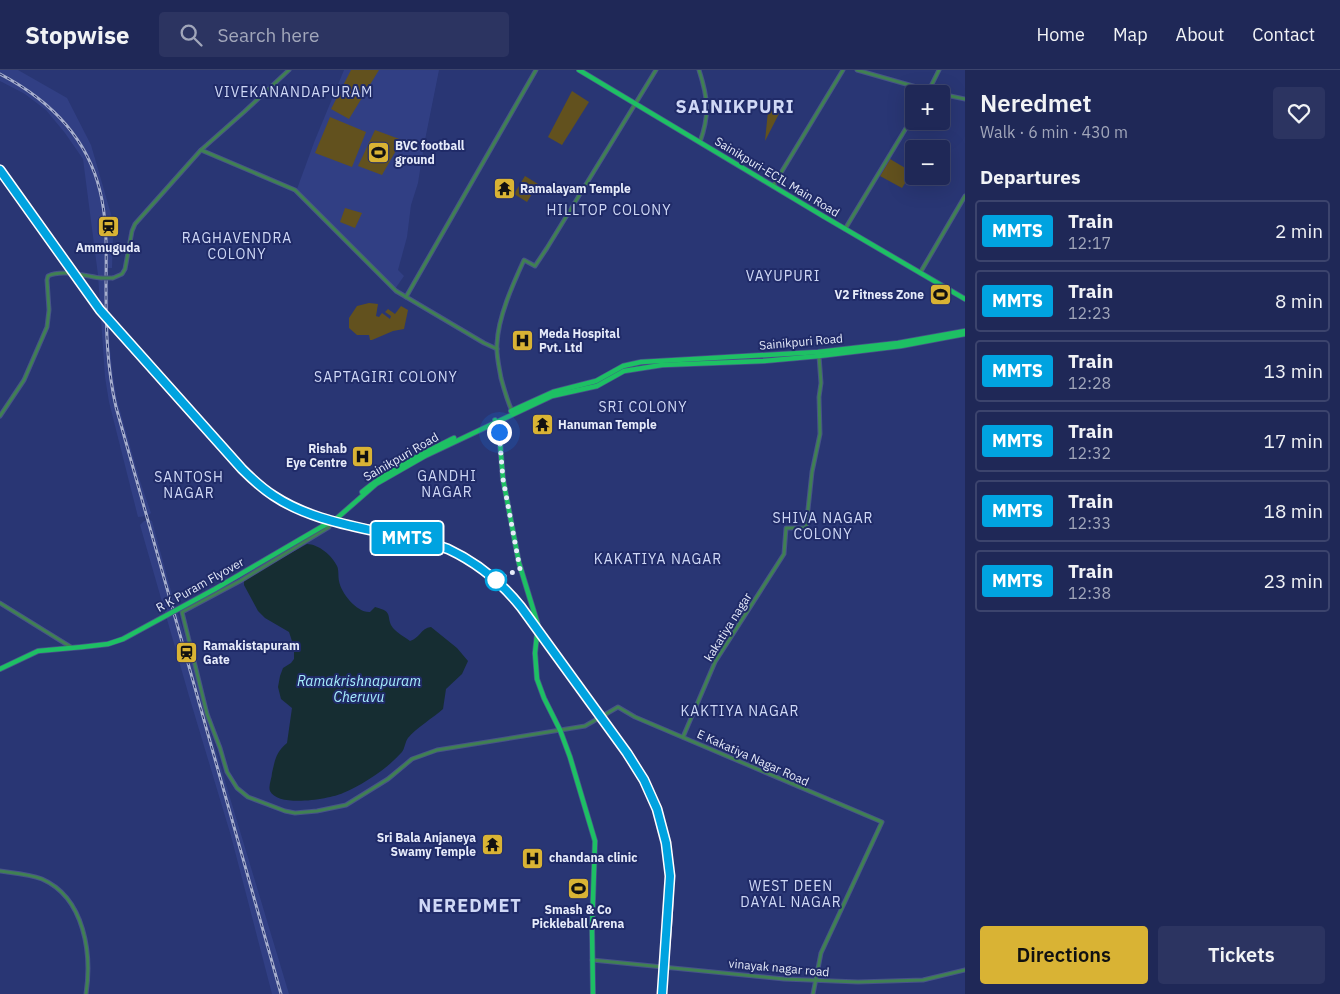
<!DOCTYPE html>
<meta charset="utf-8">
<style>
:root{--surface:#1f2857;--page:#2c3461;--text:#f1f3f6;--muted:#a1a6ba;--line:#3c446d;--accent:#d9b334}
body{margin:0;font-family:"IBM Plex Sans",sans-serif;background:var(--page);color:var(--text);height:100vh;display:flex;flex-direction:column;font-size:19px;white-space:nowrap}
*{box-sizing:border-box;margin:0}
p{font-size:16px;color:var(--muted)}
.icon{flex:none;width:28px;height:28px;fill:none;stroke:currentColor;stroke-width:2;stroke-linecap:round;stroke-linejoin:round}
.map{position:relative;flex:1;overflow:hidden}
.sheet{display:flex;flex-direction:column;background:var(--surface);width:375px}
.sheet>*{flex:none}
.badge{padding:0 10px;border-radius:4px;font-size:18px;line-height:32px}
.controls{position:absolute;left:905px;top:15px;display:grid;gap:10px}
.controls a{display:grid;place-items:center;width:45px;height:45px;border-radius:5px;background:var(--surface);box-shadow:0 5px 20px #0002,0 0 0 1px var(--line);font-size:25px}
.you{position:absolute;width:25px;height:25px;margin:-12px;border:4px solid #fff;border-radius:50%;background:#1a73e8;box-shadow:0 0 0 8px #1a73e833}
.map>.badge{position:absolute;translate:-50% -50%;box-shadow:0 0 0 2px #fff}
h2{padding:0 15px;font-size:19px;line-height:45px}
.round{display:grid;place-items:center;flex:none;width:52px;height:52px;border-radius:5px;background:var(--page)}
.headline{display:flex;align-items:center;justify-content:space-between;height:85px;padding:0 15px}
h1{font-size:24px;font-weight:600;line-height:38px}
.primary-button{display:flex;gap:10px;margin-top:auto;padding:10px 15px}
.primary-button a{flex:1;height:58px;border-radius:5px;background:var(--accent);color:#111;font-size:20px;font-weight:600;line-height:58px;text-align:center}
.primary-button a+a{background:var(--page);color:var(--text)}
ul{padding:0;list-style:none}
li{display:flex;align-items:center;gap:15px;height:62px;margin:0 10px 8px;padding:0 5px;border:2px solid var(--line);border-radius:5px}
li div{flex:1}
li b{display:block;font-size:19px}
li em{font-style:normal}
li .badge{min-width:55px;font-weight:700;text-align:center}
header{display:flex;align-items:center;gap:30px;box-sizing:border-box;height:70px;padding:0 25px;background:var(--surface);border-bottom:1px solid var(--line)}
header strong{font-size:24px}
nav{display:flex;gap:28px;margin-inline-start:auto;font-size:18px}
.search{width:350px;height:45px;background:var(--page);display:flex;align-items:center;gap:12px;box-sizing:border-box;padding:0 18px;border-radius:5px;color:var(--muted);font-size:19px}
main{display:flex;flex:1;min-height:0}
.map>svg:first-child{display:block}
.built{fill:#313f84}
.green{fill:#62511e}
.water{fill:#162d32}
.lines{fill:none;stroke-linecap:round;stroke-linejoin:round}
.minor-casing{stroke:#475389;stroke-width:5}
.major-casing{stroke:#475389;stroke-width:6}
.minor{stroke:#408053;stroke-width:3}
.major{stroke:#1ec064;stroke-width:4.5}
.rail-casing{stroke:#a7afcd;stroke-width:3}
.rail{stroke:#202b68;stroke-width:1;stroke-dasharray:4;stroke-linecap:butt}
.minor-bridge-casing{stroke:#475389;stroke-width:5;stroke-linecap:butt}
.major-bridge-casing{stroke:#475389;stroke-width:6;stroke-linecap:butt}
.minor-bridge{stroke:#408053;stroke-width:3}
.major-bridge{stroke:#1ec064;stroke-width:4.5}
.line-casing{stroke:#fff;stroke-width:11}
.line{stroke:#00a3e0;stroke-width:8}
.walk{stroke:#e6ebfa;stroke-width:5;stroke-dasharray:0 9}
.stop-dot{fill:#fff;stroke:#00a3e0;stroke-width:2.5}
.labels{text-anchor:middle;stroke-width:4;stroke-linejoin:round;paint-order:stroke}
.poi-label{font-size:12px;font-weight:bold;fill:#e6ebfa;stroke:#202b68;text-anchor:start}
.street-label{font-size:12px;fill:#e6ebfa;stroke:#202b68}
.neighbourhood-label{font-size:14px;letter-spacing:1px;fill:#cfd8f6;stroke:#202b68}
.water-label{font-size:14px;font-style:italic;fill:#a6eefc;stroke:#202b68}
.district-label{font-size:18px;font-weight:bold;letter-spacing:1px;fill:#cfd8f6;stroke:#202b68}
</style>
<header>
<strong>Stopwise</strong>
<div class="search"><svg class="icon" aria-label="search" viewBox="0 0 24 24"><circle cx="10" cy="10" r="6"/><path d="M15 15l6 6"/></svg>Search here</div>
<nav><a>Home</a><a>Map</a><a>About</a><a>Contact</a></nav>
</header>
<main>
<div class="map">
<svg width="965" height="924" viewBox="0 0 965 924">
<rect width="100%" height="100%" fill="#293674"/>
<g class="built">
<polygon points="0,0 18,0 67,28 91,75 117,165 113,168 112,198 108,198 109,271 113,306 117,330 140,411 151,443 147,446 138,447 109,332 105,307 98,205 83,89 65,63 46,40 25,24 0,11"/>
<polygon points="344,0 439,0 424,75 418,113 411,135 407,167 398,200 404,206 395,219 297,119 315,70"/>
<polygon points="149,450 152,451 174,532 193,591 203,638 289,924 272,924 231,766 189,626 140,455 144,451"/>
</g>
<g class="green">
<polygon points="351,0 379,0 349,49 331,39"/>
<polygon points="572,21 589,32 562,75 548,67"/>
<polygon points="769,31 783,36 765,71"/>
<polygon points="330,47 366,62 352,97 315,83"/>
<polygon points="375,60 402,70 382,105 358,96"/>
<polygon points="890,89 912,102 902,118 880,106"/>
<polygon points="525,106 538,114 527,132 514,124"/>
<polygon points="345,138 362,143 355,158 340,152"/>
<polygon points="369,233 378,234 376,246 379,247 382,243 390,249 391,246 385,242 388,239 395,244 401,236 408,240 404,259 393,261 372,270 370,270 369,265 357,265 349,258 349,248 357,236"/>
</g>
<path class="water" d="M307,474C318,474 332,485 337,496C339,500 338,506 339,511C341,523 357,543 370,542L375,537C395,542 385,547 393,558C397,563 405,567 410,571C419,569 421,558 431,557L457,578L468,591L462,604L446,619L443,639C434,647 415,659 408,668C405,672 405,678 402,682C387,699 364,714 343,723C330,729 278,738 270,721C268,716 272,708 272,703C275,690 276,682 287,673L292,638L281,629L278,617L280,606L283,598L291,593L294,589V578L291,568L289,562L265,548L258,541L244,515V509Z"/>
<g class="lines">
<defs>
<g id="minor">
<path d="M699,0C708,28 710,44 700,72"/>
<polyline points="857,0 941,24"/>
<polyline points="927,24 939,0"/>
<polyline points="941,24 965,29"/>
<polyline points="201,80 295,120 396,221 484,273 497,279"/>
<polyline points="773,116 843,0"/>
<polyline points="845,159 914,45"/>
<polyline points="920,203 965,126"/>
<polyline points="113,208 122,204 125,199 132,161 135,154 201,80 244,42 289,0"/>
<polyline points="406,227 536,0"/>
<path d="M512,341C507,330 504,319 501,308C499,296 496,285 497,274C498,247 513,214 524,190L535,196L547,178L656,0"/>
<path d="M0,346L24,310L47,257L49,240L47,210L48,206C62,199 86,206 101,208"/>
<polyline points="328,454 329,457 240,511 182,542 207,644 220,678 227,702 237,718 248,727 285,741 295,743 317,741 346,735 388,709 412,689 437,680 585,656 618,637 635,647 882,752 821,883 813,924"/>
<polyline points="0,533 71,577"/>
<polyline points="683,667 715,592 784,484 786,458 806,458 812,402 820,364 819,327 821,313 819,286"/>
<path d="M0,801C14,803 29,804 42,809C85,828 92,884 86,924"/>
<polyline points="592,890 784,909 858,912 923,910 965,900"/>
</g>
<g id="major">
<polyline points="579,0 823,146 965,229"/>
<polyline points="511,341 553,322 596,311 623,296 641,292 818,282 898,273 965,261"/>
<polyline points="495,350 499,360 503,409 519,493 538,555 535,583 537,609 544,628 560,660 570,687 595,771 592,858 593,924"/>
<path d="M362,422C390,399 422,384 454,368"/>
<polyline points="323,456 336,449 376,414 425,386 552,326 597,316 624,301 662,295 764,291 819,286 901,276 965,264"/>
<polyline points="0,599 38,581 82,577"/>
</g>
</defs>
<use href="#minor" class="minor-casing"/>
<use href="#major" class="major-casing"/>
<use href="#minor" class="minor"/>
<use href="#major" class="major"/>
<defs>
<g id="rail">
<path d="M0,4C48,29 87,67 100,121C108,153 106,187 106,219C106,259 107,298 116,337L281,924"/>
<path d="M0,96C30,139 59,184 92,225C122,264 158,302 191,339C220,371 248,409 286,430C305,442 328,447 350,452C413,467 465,472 512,523L629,682C654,720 670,760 672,806C674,845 667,885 665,924"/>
</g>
</defs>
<use href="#rail" class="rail-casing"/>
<use href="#rail" class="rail"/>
<defs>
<polyline id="minor-bridge" points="101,208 113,208"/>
<polyline id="major-bridge" points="82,577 108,574 123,569 215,519 323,456"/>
</defs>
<use href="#minor-bridge" class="minor-bridge-casing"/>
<use href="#major-bridge" class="major-bridge-casing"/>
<use href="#minor-bridge" class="minor-bridge"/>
<use href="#major-bridge" class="major-bridge"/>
</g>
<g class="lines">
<defs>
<path id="line" d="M0,100L100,240L242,399C252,409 263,419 274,426C310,450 355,456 396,466C413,469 432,473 448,479C478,493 501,512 521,537L627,683L644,710L657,739L666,773L670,806L662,924"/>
</defs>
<use href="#line" class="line-casing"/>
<use href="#line" class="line"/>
<polyline class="walk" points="496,510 520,499 503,409 499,362"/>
</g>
<defs>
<symbol id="stadium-square" viewBox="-11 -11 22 22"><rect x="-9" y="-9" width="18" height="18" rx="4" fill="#d9b334" stroke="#202b68"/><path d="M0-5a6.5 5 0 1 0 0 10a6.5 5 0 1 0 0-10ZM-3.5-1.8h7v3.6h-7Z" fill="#111"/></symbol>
<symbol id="temple-square" viewBox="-11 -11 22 22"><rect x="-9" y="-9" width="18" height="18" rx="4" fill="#d9b334" stroke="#202b68"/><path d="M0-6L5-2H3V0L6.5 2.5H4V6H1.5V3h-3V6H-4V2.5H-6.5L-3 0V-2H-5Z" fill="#111"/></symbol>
<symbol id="station-square" viewBox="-11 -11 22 22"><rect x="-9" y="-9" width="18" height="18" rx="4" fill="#d9b334" stroke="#202b68"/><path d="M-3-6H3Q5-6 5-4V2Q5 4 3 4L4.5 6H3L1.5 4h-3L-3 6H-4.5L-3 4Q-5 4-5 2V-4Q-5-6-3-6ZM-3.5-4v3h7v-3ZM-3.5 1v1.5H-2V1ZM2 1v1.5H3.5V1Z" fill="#111"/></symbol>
<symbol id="hospital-square" viewBox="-11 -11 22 22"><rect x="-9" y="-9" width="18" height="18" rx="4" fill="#d9b334" stroke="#202b68"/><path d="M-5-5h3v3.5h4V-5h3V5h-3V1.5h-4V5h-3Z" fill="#111"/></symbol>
</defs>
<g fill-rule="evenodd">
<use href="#stadium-square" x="366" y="70" width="25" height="25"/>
<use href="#temple-square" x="492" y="106" width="25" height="25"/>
<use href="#station-square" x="96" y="144" width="25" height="25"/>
<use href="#stadium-square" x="928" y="212" width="25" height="25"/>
<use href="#hospital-square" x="510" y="258" width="25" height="25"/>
<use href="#temple-square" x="530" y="342" width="25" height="25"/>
<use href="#hospital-square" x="350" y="374" width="25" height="25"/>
<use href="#station-square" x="174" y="570" width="25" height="25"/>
<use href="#temple-square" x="480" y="762" width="25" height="25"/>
<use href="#hospital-square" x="520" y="776" width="25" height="25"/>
<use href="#stadium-square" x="566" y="806" width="25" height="25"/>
</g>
<circle class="stop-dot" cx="496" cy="510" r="10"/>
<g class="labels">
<g class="poi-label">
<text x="395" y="80">BVC football<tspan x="395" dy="14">ground</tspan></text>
<text x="520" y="123">Ramalayam Temple</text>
<text x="108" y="182" text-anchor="middle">Ammuguda</text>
<text x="924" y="229" text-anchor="end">V2 Fitness Zone</text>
<text x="539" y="268">Meda Hospital<tspan x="539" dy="14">Pvt. Ltd</tspan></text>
<text x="558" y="359">Hanuman Temple</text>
<text x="347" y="383" text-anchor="end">Rishab<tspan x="347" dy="14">Eye Centre</tspan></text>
<text x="203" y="580">Ramakistapuram<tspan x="203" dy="14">Gate</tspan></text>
<text x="476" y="772" text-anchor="end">Sri Bala Anjaneya<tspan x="476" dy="14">Swamy Temple</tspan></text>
<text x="549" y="792">chandana clinic</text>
<text x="578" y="844" text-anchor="middle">Smash &amp; Co<tspan x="578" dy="14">Pickleball Arena</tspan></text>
</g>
<g class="street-label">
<text transform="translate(777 107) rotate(31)" y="4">Sainikpuri-ECIL Main Road</text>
<text transform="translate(801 272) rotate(-5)" y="4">Sainikpuri Road</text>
<text transform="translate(401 387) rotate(-30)" y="4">Sainikpuri Road</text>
<text transform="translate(200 515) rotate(-29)" y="4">R K Puram Flyover</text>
<text transform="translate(728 557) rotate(-58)" y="4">kakatiya nagar</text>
<text transform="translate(753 688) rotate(24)" y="4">E Kakatiya Nagar Road</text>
<text transform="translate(779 898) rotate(5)" y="4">vinayak nagar road</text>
</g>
<g class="neighbourhood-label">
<text x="294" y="27">VIVEKANANDAPURAM</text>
<text x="609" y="145">HILLTOP COLONY</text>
<text x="237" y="173">RAGHAVENDRA<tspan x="237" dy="16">COLONY</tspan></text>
<text x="783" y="211">VAYUPURI</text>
<text x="386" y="312">SAPTAGIRI COLONY</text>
<text x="643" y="342">SRI COLONY</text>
<text x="447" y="411">GANDHI<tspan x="447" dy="16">NAGAR</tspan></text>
<text x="189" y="412">SANTOSH<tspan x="189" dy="16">NAGAR</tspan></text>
<text x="823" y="453">SHIVA NAGAR<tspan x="823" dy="16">COLONY</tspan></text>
<text x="658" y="494">KAKATIYA NAGAR</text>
<text x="740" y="646">KAKTIYA NAGAR</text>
<text x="791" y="821">WEST DEEN<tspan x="791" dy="16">DAYAL NAGAR</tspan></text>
</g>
<g class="water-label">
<text x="359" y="616">Ramakrishnapuram<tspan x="359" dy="16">Cheruvu</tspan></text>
</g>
<g class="district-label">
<text x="735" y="43">SAINIKPURI</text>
<text x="470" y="842">NEREDMET</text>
</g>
</g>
</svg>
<div class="controls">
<a>+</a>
<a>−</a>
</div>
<div class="you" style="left:499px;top:362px"></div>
<b class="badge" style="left:407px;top:468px;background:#00a3e0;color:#fff">MMTS</b>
</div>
<section class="sheet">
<div class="headline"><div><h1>Neredmet</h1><p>Walk · 6 min · 430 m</p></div><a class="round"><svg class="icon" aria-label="heart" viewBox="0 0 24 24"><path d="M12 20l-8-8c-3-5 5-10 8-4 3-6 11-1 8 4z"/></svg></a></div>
<h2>Departures</h2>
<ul>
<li><span class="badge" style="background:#00a3e0;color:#fff">MMTS</span><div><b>Train</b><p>12:17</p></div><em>2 min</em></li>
<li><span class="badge" style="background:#00a3e0;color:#fff">MMTS</span><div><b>Train</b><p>12:23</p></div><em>8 min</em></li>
<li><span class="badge" style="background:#00a3e0;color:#fff">MMTS</span><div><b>Train</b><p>12:28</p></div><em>13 min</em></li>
<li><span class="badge" style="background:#00a3e0;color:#fff">MMTS</span><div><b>Train</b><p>12:32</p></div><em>17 min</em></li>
<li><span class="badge" style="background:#00a3e0;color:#fff">MMTS</span><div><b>Train</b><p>12:33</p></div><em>18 min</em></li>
<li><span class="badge" style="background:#00a3e0;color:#fff">MMTS</span><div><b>Train</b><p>12:38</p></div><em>23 min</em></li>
</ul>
<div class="primary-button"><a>Directions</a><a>Tickets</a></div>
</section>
</main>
